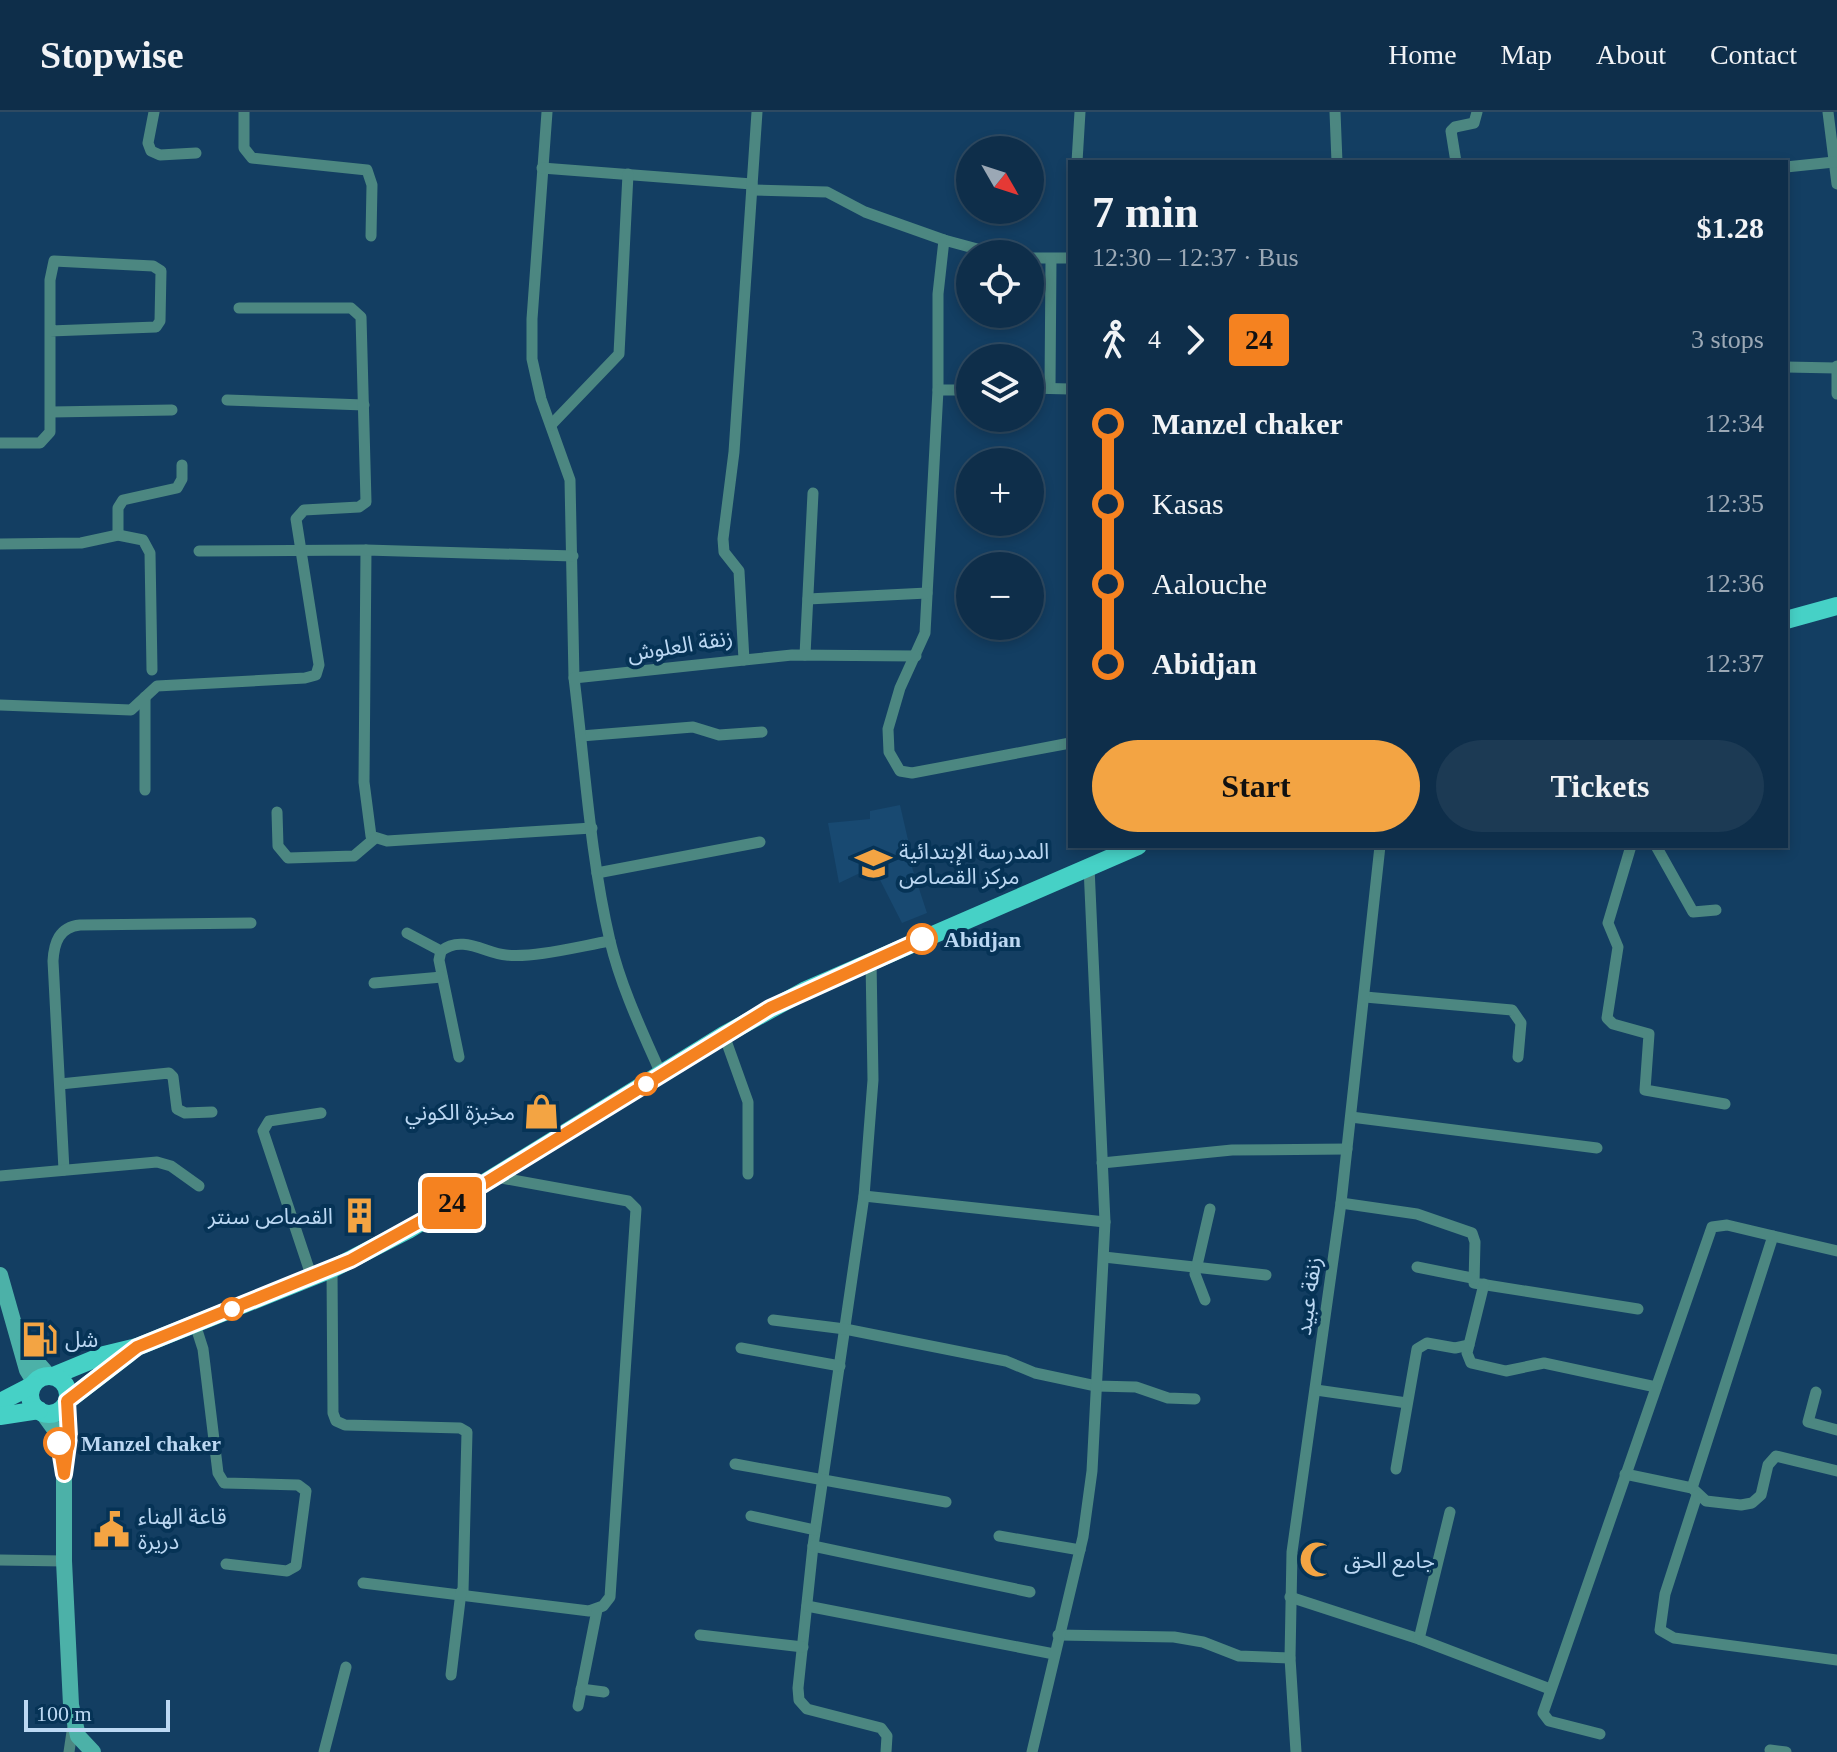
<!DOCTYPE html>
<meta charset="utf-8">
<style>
:root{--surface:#0e2e4a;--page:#1c3a54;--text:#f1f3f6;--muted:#9ba8b5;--line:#2e4a62;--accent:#f3a443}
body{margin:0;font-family:"Times New Roman","Noto Sans Arabic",serif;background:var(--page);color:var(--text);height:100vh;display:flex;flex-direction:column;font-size:30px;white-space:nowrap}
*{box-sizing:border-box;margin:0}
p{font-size:26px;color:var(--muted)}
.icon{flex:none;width:44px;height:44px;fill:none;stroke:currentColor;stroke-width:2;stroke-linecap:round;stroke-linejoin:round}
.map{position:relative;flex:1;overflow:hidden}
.side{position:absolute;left:1068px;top:48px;width:720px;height:688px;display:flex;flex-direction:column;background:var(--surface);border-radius:0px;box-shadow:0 4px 12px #0003,0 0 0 2px var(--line)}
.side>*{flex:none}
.badge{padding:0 16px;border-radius:6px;font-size:28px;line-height:52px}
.needle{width:52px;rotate:129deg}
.buttons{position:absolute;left:956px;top:24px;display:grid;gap:16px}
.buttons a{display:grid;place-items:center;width:88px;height:88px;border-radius:50%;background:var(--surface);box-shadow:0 4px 12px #0003,0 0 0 2px var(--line);font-size:40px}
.scale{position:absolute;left:24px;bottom:20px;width:146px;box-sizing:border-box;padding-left:8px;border:4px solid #bcd8f3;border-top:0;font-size:22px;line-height:28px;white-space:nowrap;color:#bcd8f3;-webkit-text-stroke:6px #063356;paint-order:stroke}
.map>.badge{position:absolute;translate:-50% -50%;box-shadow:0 0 0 4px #fff}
.legs{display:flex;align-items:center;gap:12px;height:88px;padding:0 24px;font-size:26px}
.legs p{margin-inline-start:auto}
.headline{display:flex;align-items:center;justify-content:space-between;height:136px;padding:0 24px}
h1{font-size:44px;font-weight:800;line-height:60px}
.button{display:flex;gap:16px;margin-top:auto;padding:16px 24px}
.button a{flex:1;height:92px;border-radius:48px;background:var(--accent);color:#111;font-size:32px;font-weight:800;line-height:92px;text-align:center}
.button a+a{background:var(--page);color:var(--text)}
ul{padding:0 24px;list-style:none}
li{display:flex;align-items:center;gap:28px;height:80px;font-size:30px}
li i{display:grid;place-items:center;width:12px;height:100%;margin:0 10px;background:currentColor}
li i::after{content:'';width:20px;height:20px;margin:-10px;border:6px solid;border-radius:50%;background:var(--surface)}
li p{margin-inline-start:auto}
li:first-child i{background:linear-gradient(#0000 50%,currentColor 0)}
li:last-child i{background:linear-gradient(currentColor 50%,#0000 0)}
header{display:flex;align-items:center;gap:48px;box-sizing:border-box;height:112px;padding:0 40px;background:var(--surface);border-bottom:2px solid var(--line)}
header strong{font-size:38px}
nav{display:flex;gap:44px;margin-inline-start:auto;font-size:28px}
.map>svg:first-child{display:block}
.built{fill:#184971}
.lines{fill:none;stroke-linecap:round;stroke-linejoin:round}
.street{stroke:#4c8781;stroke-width:11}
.secondary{stroke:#4cb1a8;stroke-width:16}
.primary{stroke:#46d1c6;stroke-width:18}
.line-1-casing{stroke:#fff;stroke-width:18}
.line-1{stroke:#f58220;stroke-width:12}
.stop-1-dot{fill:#fff;stroke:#f58220;stroke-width:4}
.labels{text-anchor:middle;stroke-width:8;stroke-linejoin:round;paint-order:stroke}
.street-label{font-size:22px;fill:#bcd8f3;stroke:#063356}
.poi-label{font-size:22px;fill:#bcd8f3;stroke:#063356;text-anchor:start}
.stop-label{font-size:22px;font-weight:bold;fill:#bcd8f3;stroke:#063356;text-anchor:start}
</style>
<header>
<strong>Stopwise</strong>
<nav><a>Home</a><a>Map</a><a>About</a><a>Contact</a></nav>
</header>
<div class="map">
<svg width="1837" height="1640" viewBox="0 0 1837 1640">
<rect width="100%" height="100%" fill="#133e62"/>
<polygon class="built" points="900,693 911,741 908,743 927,801 902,811 878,764 860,761 839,771 828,711 870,707 870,699"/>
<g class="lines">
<g class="street">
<polyline points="154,0 148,31 151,39 160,43 196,41"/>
<polyline points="244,0 244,36 252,46 367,58 372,73 371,124"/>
<polyline points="547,0 532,207 532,247 541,287 570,368 574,566"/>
<polyline points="1335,0 1337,50"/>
<polyline points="1828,0 1837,72"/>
<polyline points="1077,50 1080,0"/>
<polyline points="1456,50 1451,19 1455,15 1474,11 1477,0"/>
<polyline points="1786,55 1834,50"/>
<polyline points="542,56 752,72"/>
<polyline points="752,78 827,80 865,100 944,128"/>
<polyline points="996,142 944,128 938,182 938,278 925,521 900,576 888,617 889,640 900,659 912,661 1070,631"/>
<polyline points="1030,146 1070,146"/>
<polyline points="1837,254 1837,282"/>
<polyline points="1786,255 1836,256"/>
<polyline points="1050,275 1051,147"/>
<polyline points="1030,276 1070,277"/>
<polyline points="938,278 970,278"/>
<polyline points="227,288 364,293"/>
<polyline points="51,300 172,298"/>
<polyline points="551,313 619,242 628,62"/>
<polyline points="0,331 40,331 50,320 50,168 54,149 153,154 161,159 160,209 156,215 50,219"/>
<polyline points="118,423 118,396 123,388 177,376 182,367 182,353"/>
<polyline points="0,432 81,431 118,423 143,428 150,441 152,558"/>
<polyline points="366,438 364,670 371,724 387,729 592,716"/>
<polyline points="199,439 366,438 573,444"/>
<polyline points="808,487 927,481"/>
<polyline points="805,543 813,381"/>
<polyline points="744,548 792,543 916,544"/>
<polyline points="0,593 131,598 157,574 305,566 316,563 319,553 296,407 304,398 359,395 366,390 361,205 351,196 239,196"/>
<polyline points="581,624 693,615 719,623 762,620"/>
<polyline points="145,678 145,585"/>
<polyline points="277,700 278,734 288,746 354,744 374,727"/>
<polyline points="1631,734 1608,811 1618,835 1607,906 1613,912 1649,922 1645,978 1725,992"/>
<polyline points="1656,734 1693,800 1716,798"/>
<polyline points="597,761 760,730"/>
<path d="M407,821L441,839C462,822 487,842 506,843C535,846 580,834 610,829"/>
<polyline points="441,839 439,848 459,945"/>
<polyline points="871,848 873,968 864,1084 813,1434 798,1576 799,1588 807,1597 881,1616 887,1624 886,1640"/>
<polyline points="374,871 442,865"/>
<polyline points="1365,885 1512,898 1521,911 1518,945"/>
<polyline points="724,923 748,990 748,1062"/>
<path d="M661,962C642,919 621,875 610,829C590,744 585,654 574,566L744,548L739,459L724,440L723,427L734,340L757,0"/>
<polyline points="60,972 169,961 173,965 177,997 185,1001 212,1000"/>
<polyline points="1351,1005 1597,1036"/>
<polyline points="1102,1051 1232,1038 1347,1037"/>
<path d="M64,1058L53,849C54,831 59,815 80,813L251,811"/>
<polyline points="0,1064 157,1050 171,1054 199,1074"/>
<polyline points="864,1084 1105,1110"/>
<polyline points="1341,1091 1417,1102 1472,1121 1475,1130 1474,1171 1638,1197"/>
<polyline points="1104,1145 1266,1163"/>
<polyline points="1417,1155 1472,1166"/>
<polyline points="332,1157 333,1301 336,1309 345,1313 460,1316 467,1320 463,1480"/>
<polyline points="312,1166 263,1019 269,1009 321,1001"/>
<polyline points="1484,1172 1467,1241 1471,1251 1506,1259 1544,1251 1656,1275"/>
<polyline points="1205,1188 1195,1162 1210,1097"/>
<polyline points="773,1208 845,1217 1006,1249 1035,1261 1096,1274 1136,1275 1168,1286 1195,1287"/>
<polyline points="195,1212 203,1237 218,1361 224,1371 298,1373 306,1379 296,1454 287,1459 226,1452"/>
<polyline points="741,1236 840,1254"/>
<polyline points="1316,1278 1407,1291"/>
<polyline points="1816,1280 1808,1310 1837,1318"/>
<polyline points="735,1352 946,1390"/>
<polyline points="1396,1357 1417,1237 1427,1231 1455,1236 1469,1233"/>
<polyline points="1625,1362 1692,1376 1706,1389 1741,1393 1752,1391 1761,1383 1768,1353 1776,1344 1837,1359"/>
<polyline points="1692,1376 1773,1124"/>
<polyline points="1697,1383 1665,1482 1660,1518 1674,1526 1837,1548"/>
<polyline points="751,1404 815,1418"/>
<polyline points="999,1424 1080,1438"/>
<polyline points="813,1434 1030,1480"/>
<polyline points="0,1448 64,1449"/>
<polyline points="363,1471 589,1499 603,1494 610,1485 636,1097 628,1089 496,1065"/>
<polyline points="1290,1485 1419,1527 1550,1577"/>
<polyline points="807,1494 1054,1542"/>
<polyline points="700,1523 803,1535"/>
<polyline points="1058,1523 1174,1525 1203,1530 1239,1544 1290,1546"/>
<polyline points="1419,1527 1450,1400"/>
<polyline points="451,1563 461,1480"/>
<polyline points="581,1577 604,1580"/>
<polyline points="578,1594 597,1498"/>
<polyline points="1600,1622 1549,1609 1543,1601 1712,1115 1727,1113 1837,1139"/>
<polyline points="1770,1638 1786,1640"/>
<polyline points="69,1640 73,1613"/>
<polyline points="324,1640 346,1555"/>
<polyline points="1032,1640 1083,1425 1092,1359 1105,1110 1089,755"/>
<polyline points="1296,1640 1290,1546 1292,1440 1341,1091 1380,734"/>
</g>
<g class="secondary">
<polyline points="0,1163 27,1258 35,1271"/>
<polyline points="23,1234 49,1264"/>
<polyline points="65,1292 69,1325 64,1362 64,1449 71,1593 78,1624 93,1640"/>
<polyline points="42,1300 55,1318 61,1344"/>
</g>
<g class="primary">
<polyline points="1786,508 1837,494"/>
<polyline points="53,1264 104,1243 137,1235 332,1157 408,1118 724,923 806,878 1138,734"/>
<circle cx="49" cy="1283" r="19"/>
<polyline points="67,1289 128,1242"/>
<polyline points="0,1290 33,1273"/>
<polyline points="0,1304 39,1298"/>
</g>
</g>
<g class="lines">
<defs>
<polyline id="line-1" points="59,1331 64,1362 69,1325 67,1289 137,1235 351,1148 443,1097 770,896 922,827"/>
</defs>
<use href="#line-1" class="line-1-casing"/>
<use href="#line-1" class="line-1"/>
</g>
<defs>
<symbol id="school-bare" viewBox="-9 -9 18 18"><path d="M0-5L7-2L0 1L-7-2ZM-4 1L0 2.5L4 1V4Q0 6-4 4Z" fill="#f3a443" stroke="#063356" stroke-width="2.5" paint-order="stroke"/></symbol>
<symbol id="shop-bare" viewBox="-9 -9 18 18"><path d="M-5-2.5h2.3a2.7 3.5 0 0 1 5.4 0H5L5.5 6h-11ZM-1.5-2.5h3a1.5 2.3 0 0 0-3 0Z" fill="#f3a443" stroke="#063356" stroke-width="2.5" paint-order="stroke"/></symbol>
<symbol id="building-bare" viewBox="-9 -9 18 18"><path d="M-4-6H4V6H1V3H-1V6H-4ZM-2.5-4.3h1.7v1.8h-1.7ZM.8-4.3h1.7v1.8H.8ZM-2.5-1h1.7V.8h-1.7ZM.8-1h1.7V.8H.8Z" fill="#f3a443" stroke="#063356" stroke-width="2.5" paint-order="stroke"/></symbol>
<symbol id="fuel-bare" viewBox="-9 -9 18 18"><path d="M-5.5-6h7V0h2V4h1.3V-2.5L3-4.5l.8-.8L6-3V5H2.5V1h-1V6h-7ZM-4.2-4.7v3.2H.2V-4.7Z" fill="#f3a443" stroke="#063356" stroke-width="2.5" paint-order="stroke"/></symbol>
<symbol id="civic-bare" viewBox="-9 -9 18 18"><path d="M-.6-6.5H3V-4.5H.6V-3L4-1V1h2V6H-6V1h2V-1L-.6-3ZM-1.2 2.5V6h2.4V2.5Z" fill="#f3a443" stroke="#063356" stroke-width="2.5" paint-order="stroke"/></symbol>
<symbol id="mosque-bare" viewBox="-9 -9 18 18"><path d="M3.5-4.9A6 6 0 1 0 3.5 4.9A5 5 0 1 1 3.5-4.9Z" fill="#f3a443" stroke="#063356" stroke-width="2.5" paint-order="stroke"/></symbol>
</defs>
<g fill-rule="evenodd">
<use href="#school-bare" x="848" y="726" width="51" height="51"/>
<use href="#shop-bare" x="516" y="974" width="51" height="51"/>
<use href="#building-bare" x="334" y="1078" width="51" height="51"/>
<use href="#fuel-bare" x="14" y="1202" width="51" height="51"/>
<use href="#civic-bare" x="86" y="1392" width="51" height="51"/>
<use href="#mosque-bare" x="1292" y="1422" width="51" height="51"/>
</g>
<g class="stop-1-dot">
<circle cx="922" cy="827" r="14"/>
<circle cx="646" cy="972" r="10"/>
<circle cx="232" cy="1197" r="10"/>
<circle cx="59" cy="1331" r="14"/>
</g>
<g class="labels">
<g class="street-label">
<text transform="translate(680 533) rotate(-9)" y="8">زنقة العلوش</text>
<text transform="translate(1308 1184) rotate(-82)" y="8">زنقة عبيد</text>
</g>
<g class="poi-label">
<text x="899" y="747">المدرسة الإبتدائية<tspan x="899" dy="25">مركز القصاص</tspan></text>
<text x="515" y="1008" text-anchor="end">مخبزة الكوني</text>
<text x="333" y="1112" text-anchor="end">القصاص سنتر</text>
<text x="65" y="1235">شل</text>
<text x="138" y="1412">قاعة الهناء<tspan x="138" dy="25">دريرة</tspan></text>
<text x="1344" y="1456">جامع الحق</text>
</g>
<g class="stop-label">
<text x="944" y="835">Abidjan</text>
<text x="81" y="1339">Manzel chaker</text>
</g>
</g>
</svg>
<div class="buttons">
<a><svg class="needle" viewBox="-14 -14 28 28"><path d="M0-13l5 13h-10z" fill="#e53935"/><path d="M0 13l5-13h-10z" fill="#9ba8b5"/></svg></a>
<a><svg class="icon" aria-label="locate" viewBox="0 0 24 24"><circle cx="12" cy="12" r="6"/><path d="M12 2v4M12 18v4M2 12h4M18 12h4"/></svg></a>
<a><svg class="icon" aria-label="layers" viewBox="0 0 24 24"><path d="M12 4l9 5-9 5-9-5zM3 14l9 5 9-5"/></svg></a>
<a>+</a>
<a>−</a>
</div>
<div class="scale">100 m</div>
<b class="badge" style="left:452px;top:1091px;background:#f58220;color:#111">24</b>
<section class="side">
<div class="headline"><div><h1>7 min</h1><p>12:30 – 12:37 · Bus</p></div><b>$1.28</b></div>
<div class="legs"><svg class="icon" aria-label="walk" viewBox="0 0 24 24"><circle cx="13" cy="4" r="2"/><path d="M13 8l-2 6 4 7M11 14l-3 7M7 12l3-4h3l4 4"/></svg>4<svg class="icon" aria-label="forward" viewBox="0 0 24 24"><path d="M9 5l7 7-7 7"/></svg><b class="badge" style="background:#f58220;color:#111">24</b><p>3 stops</p></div>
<ul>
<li><i style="color:#f58220"></i><b>Manzel chaker</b><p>12:34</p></li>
<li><i style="color:#f58220"></i><span>Kasas</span><p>12:35</p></li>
<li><i style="color:#f58220"></i><span>Aalouche</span><p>12:36</p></li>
<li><i style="color:#f58220"></i><b>Abidjan</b><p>12:37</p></li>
</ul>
<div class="button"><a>Start</a><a>Tickets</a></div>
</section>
</div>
